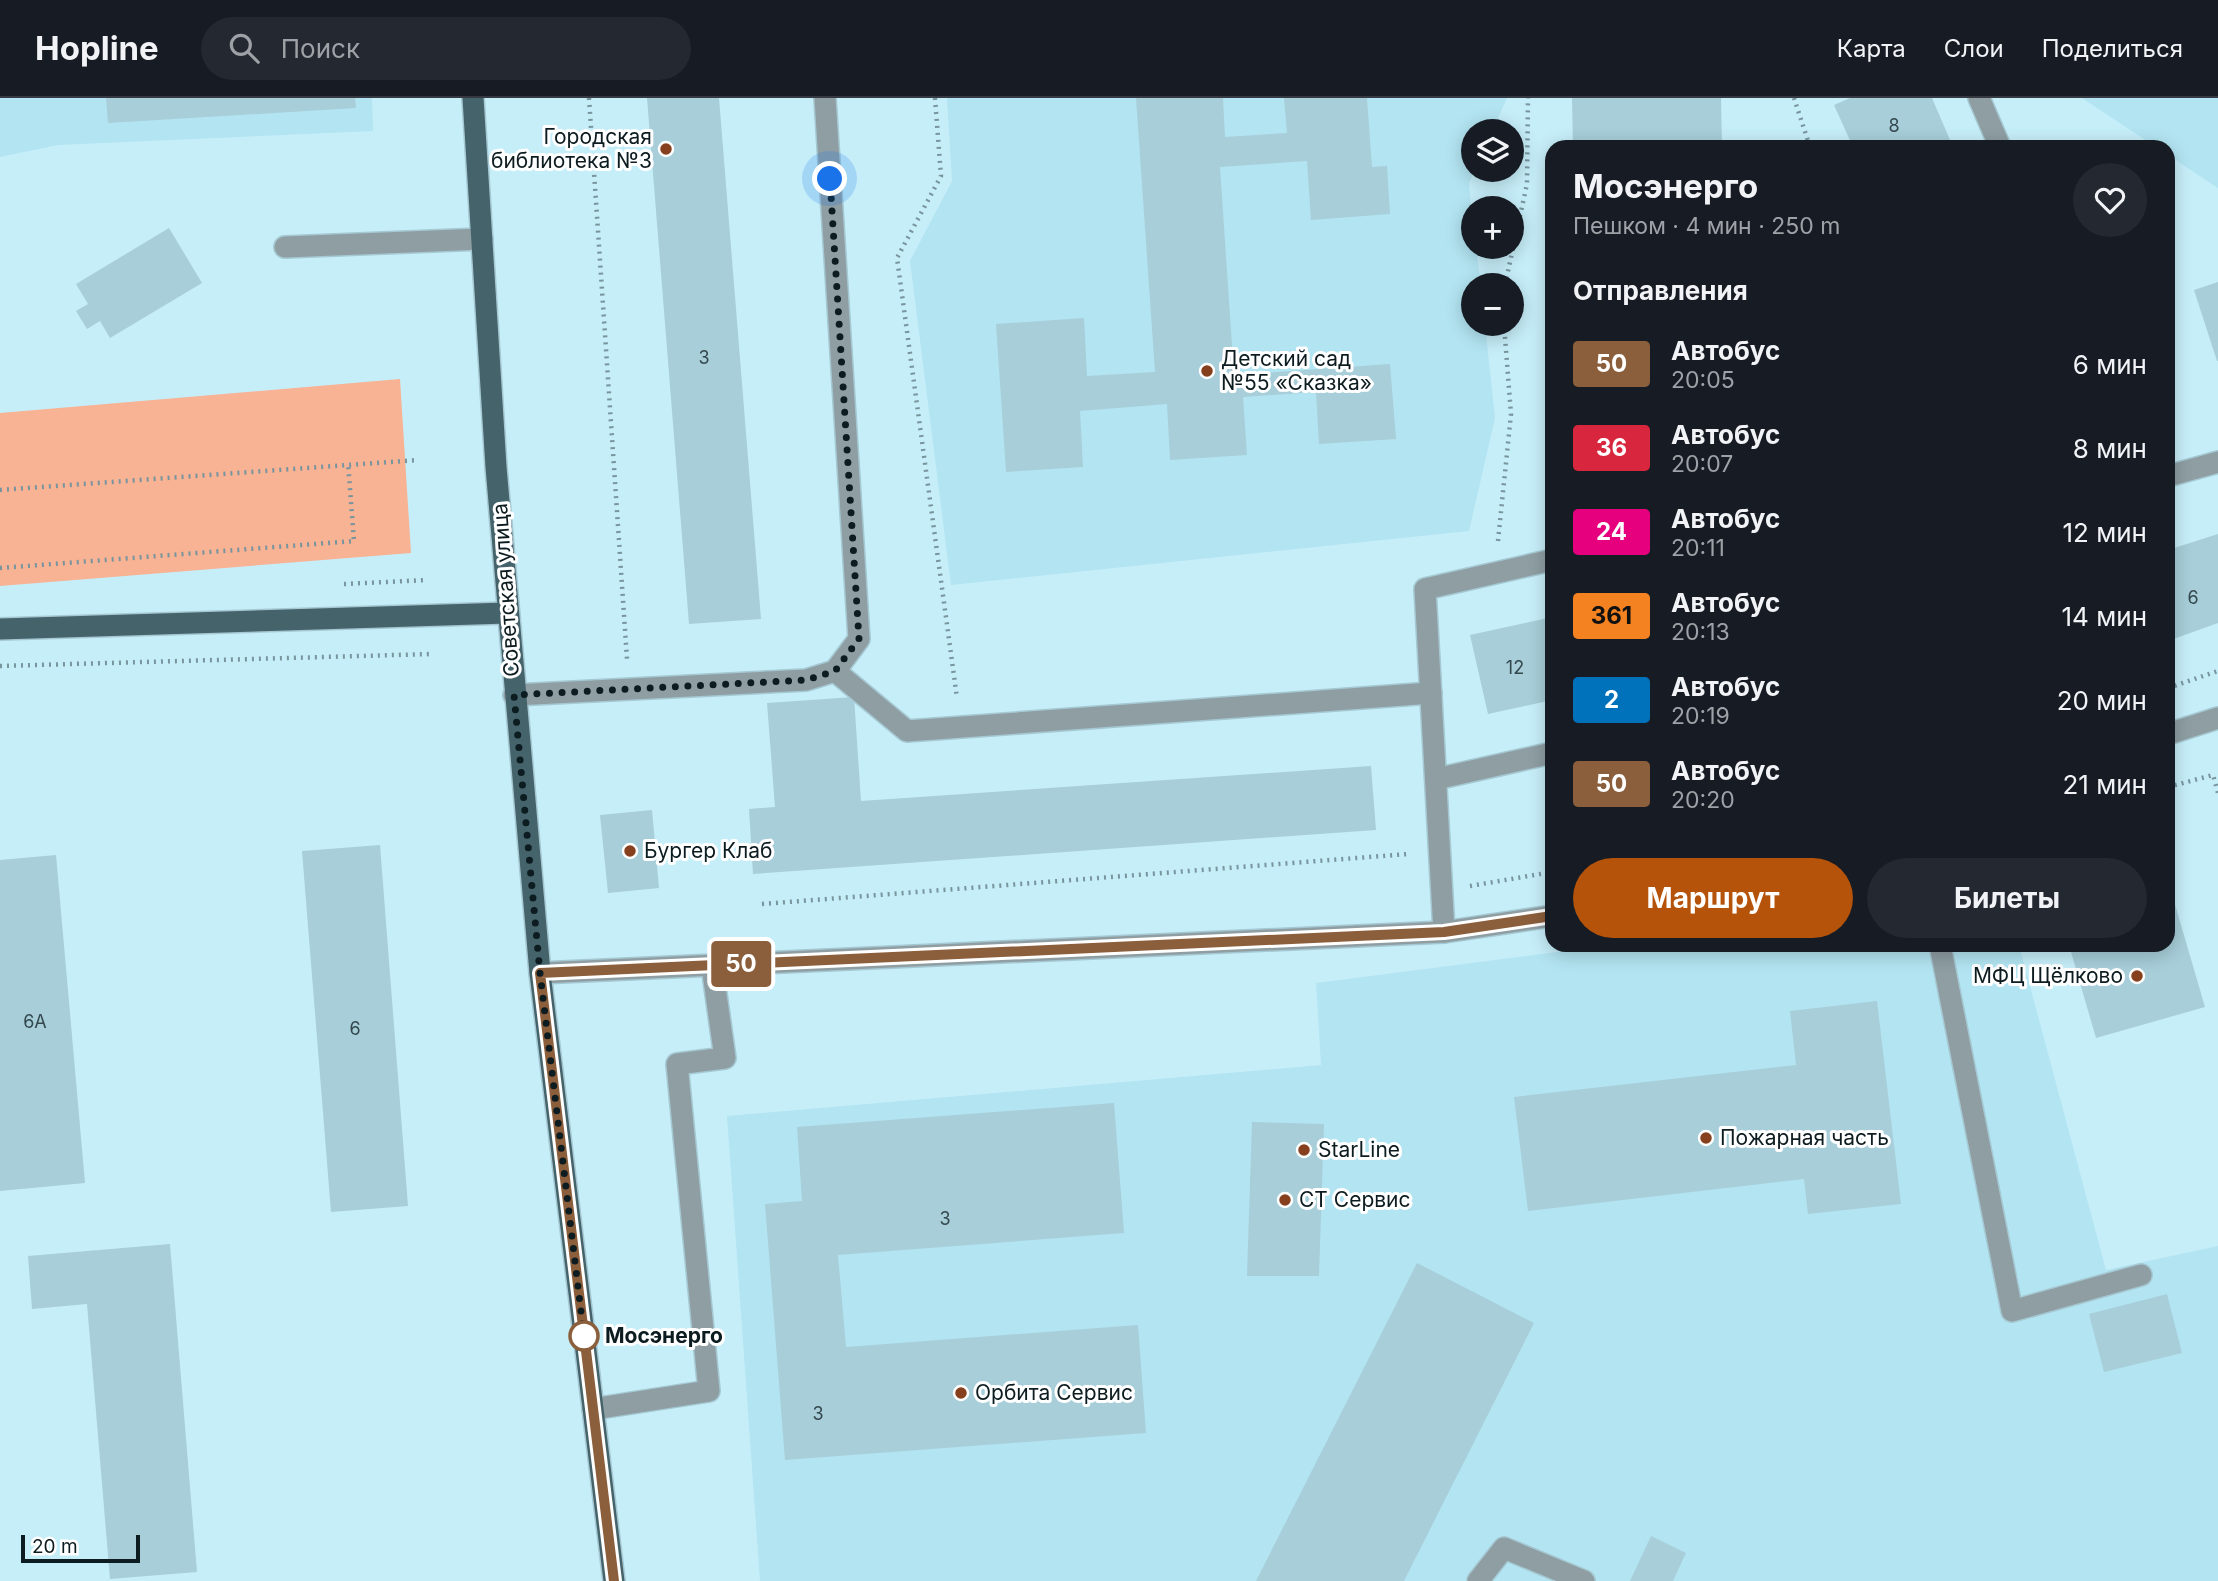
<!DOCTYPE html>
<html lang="ru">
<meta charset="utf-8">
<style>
:root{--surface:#171b24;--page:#242831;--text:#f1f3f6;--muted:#9ea1a6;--line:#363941;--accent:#b45309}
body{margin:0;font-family:Inter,sans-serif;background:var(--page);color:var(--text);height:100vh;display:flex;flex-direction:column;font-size:26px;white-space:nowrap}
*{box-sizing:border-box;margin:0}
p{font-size:23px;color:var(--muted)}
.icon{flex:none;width:38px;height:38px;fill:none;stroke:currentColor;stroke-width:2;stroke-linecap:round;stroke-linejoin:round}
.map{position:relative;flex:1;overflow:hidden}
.panel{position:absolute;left:1545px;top:42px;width:630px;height:812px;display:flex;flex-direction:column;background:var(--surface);border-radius:21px;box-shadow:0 4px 18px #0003}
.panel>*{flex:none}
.badge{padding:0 14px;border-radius:5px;font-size:24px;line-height:46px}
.fabs{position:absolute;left:1461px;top:21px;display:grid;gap:14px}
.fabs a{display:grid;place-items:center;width:63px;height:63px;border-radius:50%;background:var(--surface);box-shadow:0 4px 18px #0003;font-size:35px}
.scale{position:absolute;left:21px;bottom:18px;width:119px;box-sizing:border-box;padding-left:7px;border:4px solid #0d1c20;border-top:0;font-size:19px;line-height:24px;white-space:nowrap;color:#0d1c20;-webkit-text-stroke:5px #fff;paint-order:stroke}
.you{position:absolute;width:35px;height:35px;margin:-18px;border:5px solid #fff;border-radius:50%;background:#1a73e8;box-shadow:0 0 0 10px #1a73e833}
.map>.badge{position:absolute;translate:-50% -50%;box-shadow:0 0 0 4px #fff}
h2{padding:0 28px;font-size:26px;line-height:63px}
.round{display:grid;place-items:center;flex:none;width:74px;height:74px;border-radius:37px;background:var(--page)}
.head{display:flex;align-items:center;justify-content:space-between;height:119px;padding:0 28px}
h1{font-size:33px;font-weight:700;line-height:52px}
.button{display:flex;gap:14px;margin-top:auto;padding:14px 28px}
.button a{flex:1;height:80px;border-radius:42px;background:var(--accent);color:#fff;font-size:28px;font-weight:700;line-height:80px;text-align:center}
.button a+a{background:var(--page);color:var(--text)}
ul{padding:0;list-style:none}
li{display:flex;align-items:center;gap:21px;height:84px;padding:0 28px}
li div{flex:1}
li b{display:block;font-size:26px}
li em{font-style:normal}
li .badge{min-width:77px;font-weight:700;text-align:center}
header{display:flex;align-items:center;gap:42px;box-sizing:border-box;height:98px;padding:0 35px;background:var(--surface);border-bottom:2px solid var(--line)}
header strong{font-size:33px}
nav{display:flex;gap:38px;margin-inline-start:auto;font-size:24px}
.search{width:490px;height:63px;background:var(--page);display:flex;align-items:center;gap:18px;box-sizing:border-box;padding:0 24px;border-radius:38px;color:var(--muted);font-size:26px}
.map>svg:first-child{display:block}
.built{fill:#b3e4f2}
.green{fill:#f8b294}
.building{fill:#a7ced9}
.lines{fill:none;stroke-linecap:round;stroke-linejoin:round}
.minor-casing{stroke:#a5c8d2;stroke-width:24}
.major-casing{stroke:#a5c8d2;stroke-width:24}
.path{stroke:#78959e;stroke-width:4.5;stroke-dasharray:2 5;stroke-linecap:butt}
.minor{stroke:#8e9ea3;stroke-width:21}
.major{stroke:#45636b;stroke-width:21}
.line-casing{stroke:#fff;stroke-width:16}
.line{stroke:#8b5e3c;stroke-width:10}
.walk{stroke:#0d1c20;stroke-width:7;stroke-dasharray:0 12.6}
.poi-dot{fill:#87401d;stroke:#fff;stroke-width:2.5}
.stop-dot{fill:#fff;stroke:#8b5e3c;stroke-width:3.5}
.labels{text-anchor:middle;stroke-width:6;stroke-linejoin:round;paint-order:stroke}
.number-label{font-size:18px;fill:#34484e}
.poi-label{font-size:21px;fill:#0d1c20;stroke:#fff;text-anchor:start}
.street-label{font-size:21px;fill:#0d1c20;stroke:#fff}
.stop-label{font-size:21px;font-weight:bold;fill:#0d1c20;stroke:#fff;text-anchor:start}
</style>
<header>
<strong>Hopline</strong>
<div class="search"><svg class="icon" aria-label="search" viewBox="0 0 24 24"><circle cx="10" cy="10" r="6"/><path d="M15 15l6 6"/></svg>Поиск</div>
<nav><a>Карта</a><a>Слои</a><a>Поделиться</a></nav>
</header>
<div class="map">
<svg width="2218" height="1483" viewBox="0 0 2218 1483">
<rect width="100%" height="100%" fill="#c6eef9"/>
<g class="built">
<polygon points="0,0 372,0 373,33 58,47 0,59"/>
<polygon points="947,0 1507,0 1492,33 1474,33 1475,72 1469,85 1474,149 1476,149 1481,187 1474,187 1474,226 1485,226 1495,320 1469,433 951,487 910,163 952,83"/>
<polygon points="2082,0 2218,0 2218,90 2168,57 2168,49 2156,49"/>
<polygon points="1612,847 2019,847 2106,1172 2218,1148 2218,1483 760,1483 727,1018 1321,967 1316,885"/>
</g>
<polygon class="green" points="400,281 411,455 0,488 0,315"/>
<g class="building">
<polygon points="106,0 355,0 356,10 108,25"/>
<polygon points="647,0 719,0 761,521 689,526"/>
<polygon points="1136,0 1223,0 1225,39 1287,35 1284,0 1367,0 1372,69 1387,68 1390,116 1311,122 1307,63 1220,69 1234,277 1390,266 1396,341 1319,346 1316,294 1243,299 1247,357 1170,362 1167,306 1080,313 1083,369 1006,374 996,226 1084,220 1087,278 1155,274"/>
<polygon points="1572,0 1721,0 1722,49 1573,49"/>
<polygon points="1850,0 1932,0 1953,49 1853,49 1834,7"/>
<polygon points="169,130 202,185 110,240 100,223 87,231 76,213 88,206 76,186"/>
<polygon points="2218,184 2218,263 2217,263 2194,192"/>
<polygon points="2218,436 2218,525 2168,543 2168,452"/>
<polygon points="1552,519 1552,602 1488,616 1470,537"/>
<polygon points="854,599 861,703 1371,668 1376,732 753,776 749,711 775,709 767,605"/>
<polygon points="652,712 659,790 608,795 600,717"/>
<polygon points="2168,712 2175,731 2168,733"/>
<polygon points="380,747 408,1108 331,1114 302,753"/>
<polygon points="56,757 85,1085 0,1093 0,762"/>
<polygon points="2169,786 2205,909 2096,940 2069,847 2168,847"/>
<polygon points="1877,903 1901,1106 1808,1116 1804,1081 1528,1113 1514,999 1796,967 1790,913"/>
<polygon points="1114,1005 1124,1135 838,1157 846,1249 1138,1227 1146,1335 785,1362 765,1106 802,1103 797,1029"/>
<polygon points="1252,1024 1324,1026 1319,1178 1247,1178"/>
<polygon points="170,1146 197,1474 110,1481 87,1206 32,1211 28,1158"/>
<polygon points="1417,1165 1534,1225 1404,1483 1256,1483"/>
<polygon points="2167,1196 2182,1255 2104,1274 2089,1216"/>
<polygon points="1651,1438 1686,1455 1673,1483 1630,1483"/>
</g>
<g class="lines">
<defs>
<g id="minor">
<polyline points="1979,0 2000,49"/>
<polyline points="285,149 482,141"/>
<polyline points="2168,378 2218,364"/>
<polyline points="835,573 907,633 1431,595"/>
<polyline points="514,597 806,582 835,573 859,541 825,0"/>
<polyline points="2168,636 2218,620"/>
<polyline points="1436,681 1552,655"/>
<polyline points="1444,834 1425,491 1552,462"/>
<polyline points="1940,847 2012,1213 2141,1177"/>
<polyline points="540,875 1444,834 1552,818"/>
<polyline points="593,1311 709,1293 677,966 725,960 712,868"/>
<polyline points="1478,1483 1504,1450 1584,1483"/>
</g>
<g id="major">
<polyline points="473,0 496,369 540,875 614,1483"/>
<polyline points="0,531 507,515"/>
</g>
</defs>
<use href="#minor" class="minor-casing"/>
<use href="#major" class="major-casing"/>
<g class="path">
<polyline points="589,0 627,561"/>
<polyline points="935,0 941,78 897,160 957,600"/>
<polyline points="1794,0 1810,49"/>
<polyline points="1505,187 1527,86 1528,0"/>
<polyline points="0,392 418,362"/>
<polyline points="1498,443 1511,316 1504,226"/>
<polyline points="0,470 354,443 348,365"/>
<polyline points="344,486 427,482"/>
<polyline points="0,568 432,556"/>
<polyline points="2168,590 2218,573"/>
<polyline points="2168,689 2213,677 2218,695"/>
<polyline points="1470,788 1552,774"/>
<polyline points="762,806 1408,756"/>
</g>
<use href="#minor" class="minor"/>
<use href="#major" class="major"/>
</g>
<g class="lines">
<defs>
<polyline id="line" points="614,1483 540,875 1444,834 1552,818"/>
</defs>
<use href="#line" class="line-casing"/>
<use href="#line" class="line"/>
<polyline class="walk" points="584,1238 540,875 514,597 806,582 835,573 859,541 830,81"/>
</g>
<g class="poi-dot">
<circle cx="666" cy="51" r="7"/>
<circle cx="1207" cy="273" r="7"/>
<circle cx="630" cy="753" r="7"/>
<circle cx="2137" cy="878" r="7"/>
<circle cx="1706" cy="1040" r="7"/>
<circle cx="1304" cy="1052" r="7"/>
<circle cx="1285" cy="1102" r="7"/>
<circle cx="961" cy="1295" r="7"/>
</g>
<circle class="stop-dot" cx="584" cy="1238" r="14"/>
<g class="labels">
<g class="number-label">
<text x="1894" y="34">8</text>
<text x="704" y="266">3</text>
<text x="2193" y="506">6</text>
<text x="1515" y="576">12</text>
<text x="35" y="930">6А</text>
<text x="355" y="937">6</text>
<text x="945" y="1127">3</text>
<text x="818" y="1322">3</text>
</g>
<g class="poi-label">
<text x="652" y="46" text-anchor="end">Городская<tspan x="652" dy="24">библиотека №3</tspan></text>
<text x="1221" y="268">Детский сад<tspan x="1221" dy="24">№55 «Сказка»</tspan></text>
<text x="644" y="760">Бургер Клаб</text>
<text x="2123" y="885" text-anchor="end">МФЦ Щёлково</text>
<text x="1720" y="1047">Пожарная часть</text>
<text x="1318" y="1059">StarLine</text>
<text x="1299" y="1109">СТ Сервис</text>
<text x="975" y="1302">Орбита Сервис</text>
</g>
<g class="street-label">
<text transform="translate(506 492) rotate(-94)" y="7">Советская улица</text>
</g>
<g class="stop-label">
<text x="605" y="1245">Мосэнерго</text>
</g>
</g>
</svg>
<div class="fabs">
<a><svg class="icon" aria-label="layers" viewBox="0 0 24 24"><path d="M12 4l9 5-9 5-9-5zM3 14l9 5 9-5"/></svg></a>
<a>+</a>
<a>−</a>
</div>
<div class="scale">20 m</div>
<div class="you" style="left:830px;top:81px"></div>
<b class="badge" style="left:741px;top:866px;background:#8b5e3c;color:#fff">50</b>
<section class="panel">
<div class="head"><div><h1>Мосэнерго</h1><p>Пешком · 4 мин · 250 m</p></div><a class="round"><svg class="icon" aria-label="heart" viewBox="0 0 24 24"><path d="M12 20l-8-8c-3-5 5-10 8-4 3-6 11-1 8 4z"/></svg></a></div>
<h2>Отправления</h2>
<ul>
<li><span class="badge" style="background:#8b5e3c;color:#fff">50</span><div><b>Автобус</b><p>20:05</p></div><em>6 мин</em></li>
<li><span class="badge" style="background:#d7263d;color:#fff">36</span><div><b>Автобус</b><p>20:07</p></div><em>8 мин</em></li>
<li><span class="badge" style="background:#e6007e;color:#fff">24</span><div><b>Автобус</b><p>20:11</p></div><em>12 мин</em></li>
<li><span class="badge" style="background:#f58220;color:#111">361</span><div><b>Автобус</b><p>20:13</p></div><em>14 мин</em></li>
<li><span class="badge" style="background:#0072bc;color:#fff">2</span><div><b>Автобус</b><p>20:19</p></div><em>20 мин</em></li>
<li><span class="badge" style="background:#8b5e3c;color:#fff">50</span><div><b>Автобус</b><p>20:20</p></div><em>21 мин</em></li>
</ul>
<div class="button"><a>Маршрут</a><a>Билеты</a></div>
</section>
</div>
